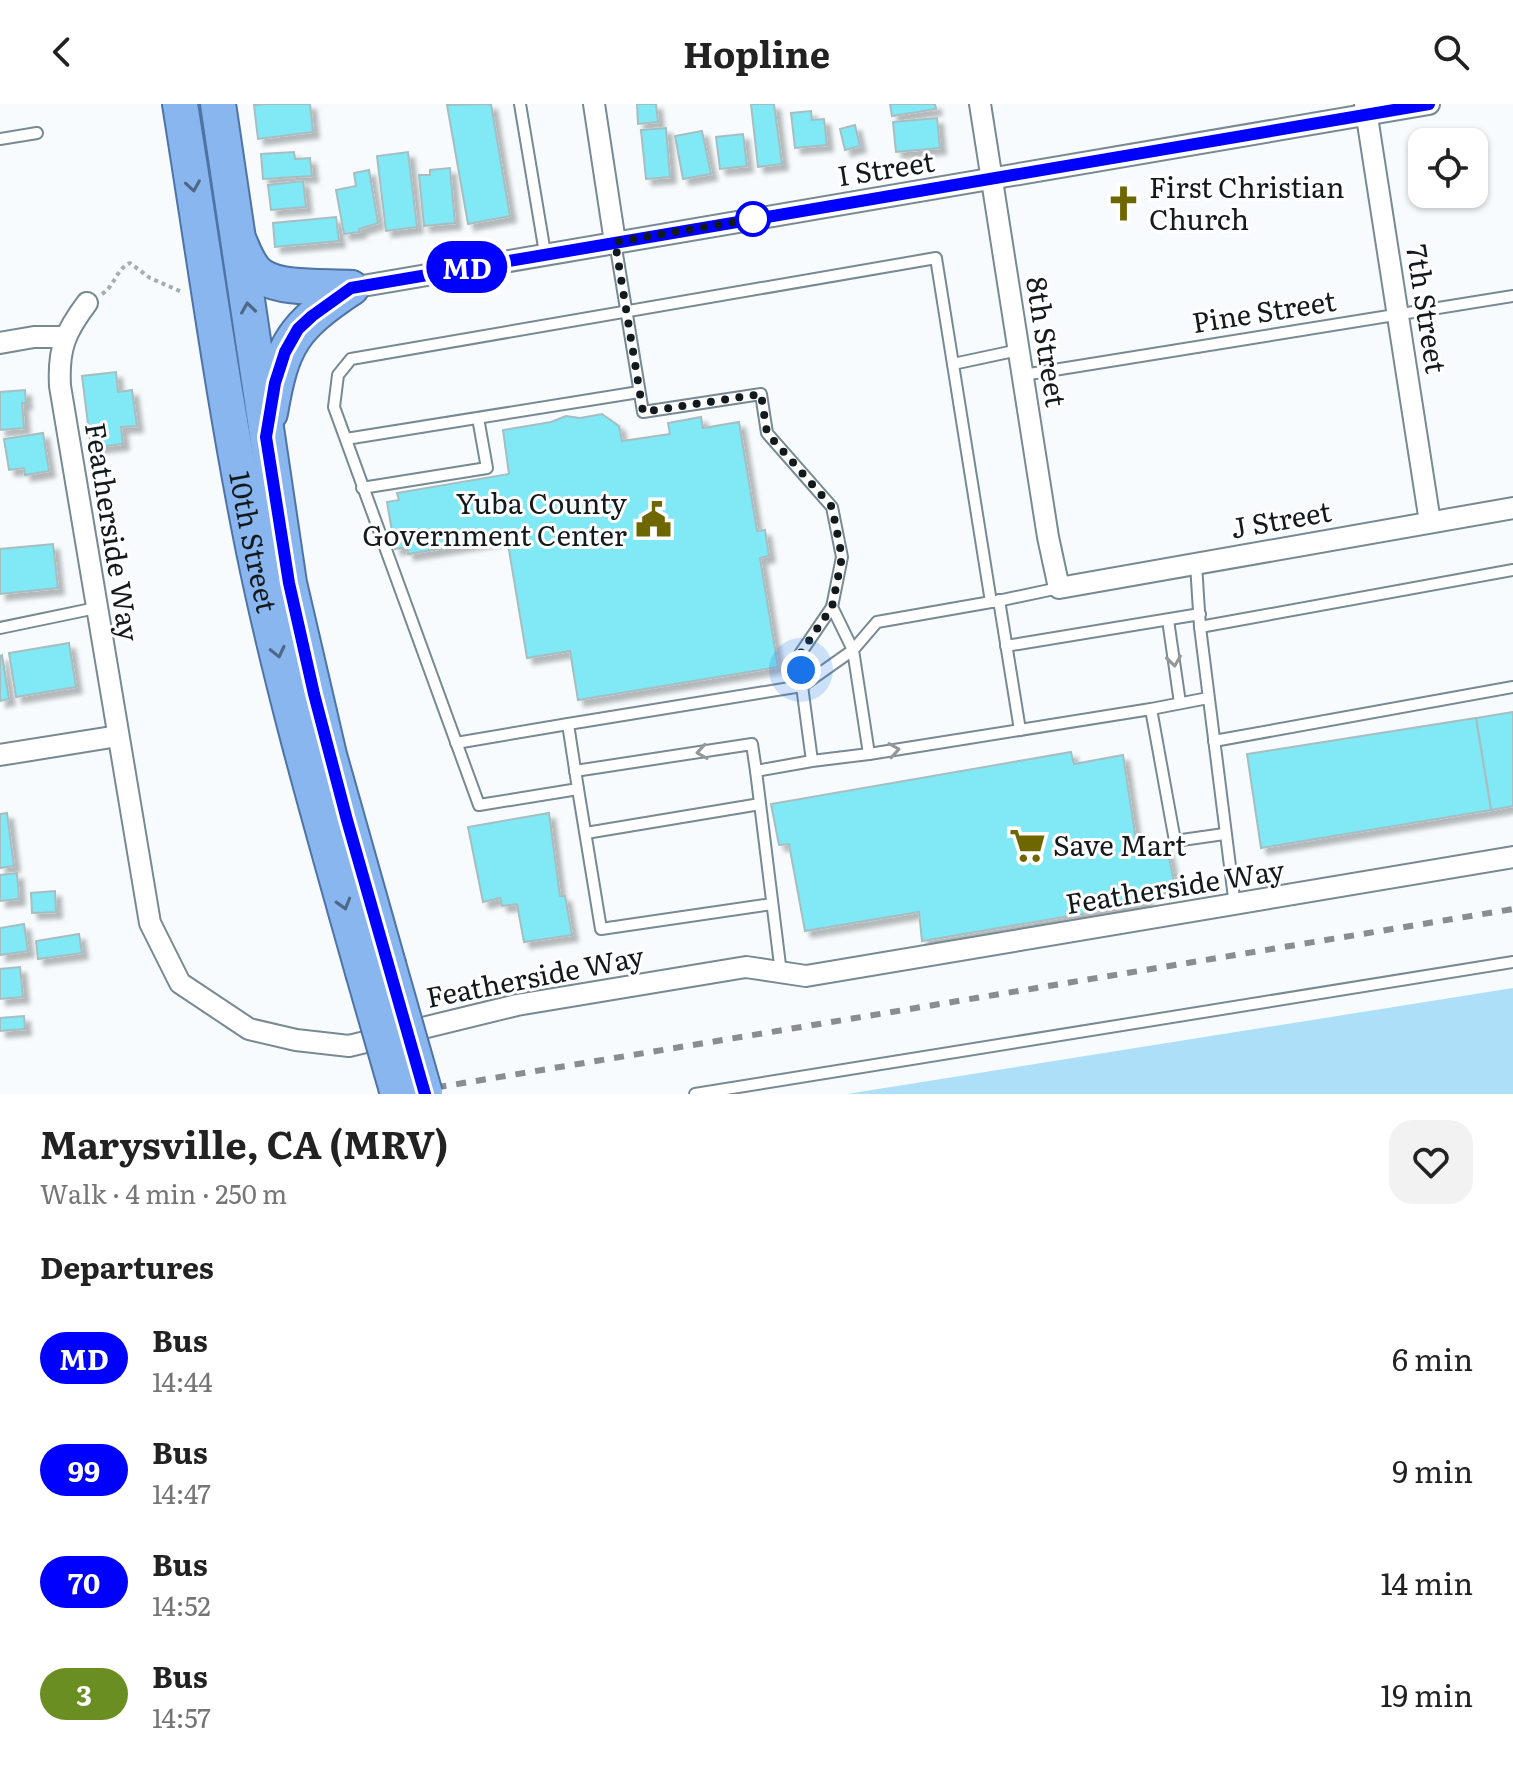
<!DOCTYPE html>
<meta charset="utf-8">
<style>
:root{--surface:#fff;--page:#f2f2f2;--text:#222;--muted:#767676}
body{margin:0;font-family:Literata,serif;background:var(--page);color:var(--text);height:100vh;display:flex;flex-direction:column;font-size:30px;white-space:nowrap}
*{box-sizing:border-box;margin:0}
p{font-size:26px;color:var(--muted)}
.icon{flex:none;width:44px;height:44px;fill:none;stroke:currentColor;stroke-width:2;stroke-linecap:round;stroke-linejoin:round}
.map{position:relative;height:990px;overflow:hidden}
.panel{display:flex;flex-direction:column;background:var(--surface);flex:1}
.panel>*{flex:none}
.badge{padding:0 16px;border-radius:26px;font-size:28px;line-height:52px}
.tools{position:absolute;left:1408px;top:24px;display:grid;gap:16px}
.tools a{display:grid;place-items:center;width:80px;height:80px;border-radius:16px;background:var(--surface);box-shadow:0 2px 6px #0004;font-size:40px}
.you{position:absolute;width:40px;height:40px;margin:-20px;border:6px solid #fff;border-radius:50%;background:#1a73e8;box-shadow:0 0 0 12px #1a73e833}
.map>.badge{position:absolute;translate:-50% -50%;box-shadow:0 0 0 4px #fff}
h2{padding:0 40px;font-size:30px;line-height:72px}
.round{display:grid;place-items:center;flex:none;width:84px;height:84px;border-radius:24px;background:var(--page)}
.summary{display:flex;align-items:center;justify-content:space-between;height:136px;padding:0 40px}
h1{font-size:38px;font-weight:700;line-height:60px}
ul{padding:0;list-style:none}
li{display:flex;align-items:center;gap:24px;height:112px;padding:0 40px}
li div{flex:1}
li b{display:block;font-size:30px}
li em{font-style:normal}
li .badge{min-width:88px;font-weight:700;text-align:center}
header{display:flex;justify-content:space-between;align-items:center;height:104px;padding:0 40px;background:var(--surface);font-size:36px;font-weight:700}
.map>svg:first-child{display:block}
.green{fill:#addff9}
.building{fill:#81e8f5;stroke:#a6bec1;stroke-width:2;filter:url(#shadow)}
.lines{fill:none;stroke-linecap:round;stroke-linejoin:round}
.service-casing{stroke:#778993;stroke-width:14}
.minor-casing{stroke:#778993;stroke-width:24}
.trunk-casing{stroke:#4e73a5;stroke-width:38}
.path{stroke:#a7acae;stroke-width:4;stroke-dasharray:4 4;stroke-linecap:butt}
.service{stroke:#fff;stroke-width:10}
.minor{stroke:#fff;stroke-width:20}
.trunk{stroke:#8ab6f0;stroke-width:34}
.rail{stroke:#878d90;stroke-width:6;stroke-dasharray:10 10;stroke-linecap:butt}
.trunk-bridge-casing{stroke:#4e73a5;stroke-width:38;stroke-linecap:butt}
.trunk-bridge{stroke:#8ab6f0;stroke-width:34}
.oneway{stroke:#4e6887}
.oneway2{stroke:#95989a}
.line-casing{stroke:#fff;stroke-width:18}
.line{stroke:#00f;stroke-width:12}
.walk{stroke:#131a1e;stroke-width:8;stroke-dasharray:0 14.4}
.stop-dot{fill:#fff;stroke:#00f;stroke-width:4}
.labels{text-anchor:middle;stroke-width:6;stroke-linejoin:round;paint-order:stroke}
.street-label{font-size:28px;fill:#131a1e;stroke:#fff}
.poi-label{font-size:28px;fill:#131a1e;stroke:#fff;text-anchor:start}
</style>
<header><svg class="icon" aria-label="back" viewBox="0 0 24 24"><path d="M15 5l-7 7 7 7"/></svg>Hopline<svg class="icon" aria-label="search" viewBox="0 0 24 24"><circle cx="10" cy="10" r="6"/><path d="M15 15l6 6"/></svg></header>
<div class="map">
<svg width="1513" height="990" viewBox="0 0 1513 990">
<defs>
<filter id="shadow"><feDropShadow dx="6" dy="6" stdDeviation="2" flood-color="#0004"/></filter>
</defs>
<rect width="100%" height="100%" fill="#f7fbfd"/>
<polygon class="green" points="1513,884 1513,990 847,990"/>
<g class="building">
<polygon points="265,0 310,0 313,28 258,35 254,1"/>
<polygon points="491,0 510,112 468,120 447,1"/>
<polygon points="637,0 656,0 658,18 638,20"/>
<polygon points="751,0 774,0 782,60 758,63"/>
<polygon points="890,0 935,0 936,5 892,12"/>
<polygon points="811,7 812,16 824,15 827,41 795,44 791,9"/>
<polygon points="937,14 940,44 896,48 893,18"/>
<polygon points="855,21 860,42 845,46 840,25"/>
<polygon points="666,24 670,73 646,75 641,26"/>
<polygon points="702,27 711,70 683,75 675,32"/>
<polygon points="743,30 747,62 720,65 716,33"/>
<polygon points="294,48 295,55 310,54 312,72 263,75 261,50"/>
<polygon points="408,48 417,123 386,127 377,52"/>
<polygon points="450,64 455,119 424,122 419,71 430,71 430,66"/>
<polygon points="369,66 378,119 359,125 360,128 344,130 336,86 356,82 354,69"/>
<polygon points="303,77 306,103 271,106 268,81"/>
<polygon points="336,113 339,137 275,143 273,119"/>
<polygon points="116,268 118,288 132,286 137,322 121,323 123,340 91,344 82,272"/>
<polygon points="25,286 26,299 22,299 24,324 0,326 0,288"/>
<polygon points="602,310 619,322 622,337 670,330 668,319 701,313 703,324 739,318 757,427 765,426 769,452 760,454 778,563 578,596 570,547 527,554 507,434 408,450 407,443 395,445 387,398 399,396 397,389 509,370 503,326 551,318 566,312 580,314"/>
<polygon points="43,329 49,367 25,371 24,364 9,366 4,335"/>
<polygon points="53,440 58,484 0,490 0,445"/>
<polygon points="69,539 76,583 16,593 9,549"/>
<polygon points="2,551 9,595 0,597 0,552"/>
<polygon points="1513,608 1513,702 1491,706 1476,614"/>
<polygon points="1476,614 1491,706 1261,744 1247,650"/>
<polygon points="1071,648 1074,660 1123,651 1138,749 1167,744 1175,782 1145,787 1147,799 922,837 919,808 805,827 789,740 779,741 771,700"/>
<polygon points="7,709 14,762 0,764 0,710"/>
<polygon points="549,709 560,792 565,792 572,831 524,838 517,800 502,802 500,794 483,798 468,723"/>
<polygon points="17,769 19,795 0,797 0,771"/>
<polygon points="55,787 56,808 32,809 31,789"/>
<polygon points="24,820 28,847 0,851 0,824"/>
<polygon points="79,830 82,849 38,855 36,837"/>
<polygon points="20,863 23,893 0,895 0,865"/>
<polygon points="24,912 25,925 0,927 0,914"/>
</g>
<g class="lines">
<defs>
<g id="service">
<polyline points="520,0 545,149"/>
<polyline points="0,35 37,29"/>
<polyline points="615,138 643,308 761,290 767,329 832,403 842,453 832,503"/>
<polyline points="953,260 1019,246"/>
<polyline points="1023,271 1513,192"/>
<polyline points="346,335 639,288"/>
<polyline points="362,384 487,364 478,314"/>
<polyline points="1196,460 1200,523 1235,802"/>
<polyline points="999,496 1020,626"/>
<polyline points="993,498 1059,484"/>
<polygon points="832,503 853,546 802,582 800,550"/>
<polyline points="1168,516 1180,599"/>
<polyline points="1200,523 1513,466"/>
<polyline points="0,524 96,504"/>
<polyline points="1006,542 1200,510"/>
<polyline points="1151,605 1208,594"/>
<polyline points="1214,637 1513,583"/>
<polyline points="456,639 568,620"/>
<polyline points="869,650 1151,605 1175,737 1224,730"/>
<polyline points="575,667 752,640 756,667"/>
<polyline points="578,685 601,825 772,800"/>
<polyline points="586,729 760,700"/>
<polyline points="781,869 756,667 812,657 802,582 568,620 578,685 479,701 334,303 338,271 351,255 936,154 991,498 877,518 853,546 869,650 812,657"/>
<polyline points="695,990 1513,858"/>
</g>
<g id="minor">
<polyline points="594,0 615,138"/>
<polyline points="980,0 1048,433 1059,484 1513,404"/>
<polyline points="1365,0 1430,418"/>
<polyline points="351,184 1429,0"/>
<path d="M87,199C65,228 58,245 60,282L150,819L180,879L249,925L296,936L349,942L517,901L746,863L806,872L1513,753"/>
<polyline points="0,239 34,233 65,233"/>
<polyline points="0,651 118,632"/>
</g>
<g id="trunk">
<path id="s1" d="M180,0C204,149 224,299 254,447C283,589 324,729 363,868"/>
<polyline points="218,0 289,479 329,651 388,860"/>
<path d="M240,139C245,151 250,165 261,172C282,186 327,182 351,184"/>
<path d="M270,309C282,239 293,223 351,184"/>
</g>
</defs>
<use href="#service" class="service-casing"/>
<use href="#minor" class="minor-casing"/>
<use href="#trunk" class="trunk-casing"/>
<path class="path" d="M102,190C115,182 116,165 130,159L150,174L182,188"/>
<use href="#service" class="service"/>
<use href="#minor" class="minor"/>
<use href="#trunk" class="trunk"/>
<polyline class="rail" points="397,990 1513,805"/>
<defs>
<g id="trunk-bridge">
<polyline points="388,860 425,990"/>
<polyline points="363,868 398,990"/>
</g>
</defs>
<use href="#trunk-bridge" class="trunk-bridge-casing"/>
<use href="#trunk-bridge" class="trunk-bridge"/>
</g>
<defs><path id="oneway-chevron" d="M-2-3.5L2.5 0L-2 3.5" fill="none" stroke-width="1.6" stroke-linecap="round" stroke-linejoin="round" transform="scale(2)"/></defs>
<g class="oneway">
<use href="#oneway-chevron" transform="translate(193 82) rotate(81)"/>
<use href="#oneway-chevron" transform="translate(248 204) rotate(-98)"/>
<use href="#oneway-chevron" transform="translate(278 548) rotate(77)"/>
<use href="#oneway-chevron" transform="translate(344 800) rotate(74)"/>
</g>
<g class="oneway2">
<use href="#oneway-chevron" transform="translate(1174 557) rotate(82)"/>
<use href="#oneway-chevron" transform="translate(894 646) rotate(-9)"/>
<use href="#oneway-chevron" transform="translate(702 648) rotate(171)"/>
</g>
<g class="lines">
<defs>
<polyline id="line" points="425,990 347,716 314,590 289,479 266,333 275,279 285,248 298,225 312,212 351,184 1429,0"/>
</defs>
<use href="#line" class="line-casing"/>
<use href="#line" class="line"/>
<polyline class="walk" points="753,115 764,113 615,138 643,308 761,290 767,329 832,403 842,453 832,503 800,550 801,566"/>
</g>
<defs>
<symbol id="church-bare" viewBox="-9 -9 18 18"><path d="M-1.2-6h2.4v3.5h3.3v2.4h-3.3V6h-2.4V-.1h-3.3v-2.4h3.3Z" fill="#6e6700" stroke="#fff" stroke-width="2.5" paint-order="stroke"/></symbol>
<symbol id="civic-bare" viewBox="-9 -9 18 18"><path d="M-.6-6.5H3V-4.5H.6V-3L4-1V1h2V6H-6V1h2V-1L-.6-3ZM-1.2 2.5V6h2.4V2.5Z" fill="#6e6700" stroke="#fff" stroke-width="2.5" paint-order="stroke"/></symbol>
<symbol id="supermarket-bare" viewBox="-9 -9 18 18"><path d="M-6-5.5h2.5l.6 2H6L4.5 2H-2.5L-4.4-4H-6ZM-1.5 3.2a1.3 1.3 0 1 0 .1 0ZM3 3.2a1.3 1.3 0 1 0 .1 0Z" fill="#6e6700" stroke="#fff" stroke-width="2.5" paint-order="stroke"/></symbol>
</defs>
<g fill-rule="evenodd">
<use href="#church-bare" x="1098" y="74" width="51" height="51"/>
<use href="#civic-bare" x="628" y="390" width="51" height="51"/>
<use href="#supermarket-bare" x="1002" y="716" width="51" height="51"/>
</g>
<circle class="stop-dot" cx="753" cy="115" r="16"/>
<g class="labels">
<g class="street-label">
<text transform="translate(886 65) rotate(-9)" y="10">I Street</text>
<text transform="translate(1426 205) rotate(81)" y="10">7th Street</text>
<text transform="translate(1264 208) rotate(-9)" y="10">Pine Street</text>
<text transform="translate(1046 238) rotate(81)" y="10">8th Street</text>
<text transform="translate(1281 416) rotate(-10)" y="10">J Street</text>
<text transform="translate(112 428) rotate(81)" y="10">Featherside Way</text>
<text dy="10" stroke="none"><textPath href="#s1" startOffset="444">10th Street</textPath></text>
<text transform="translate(1175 783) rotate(-9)" y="10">Featherside Way</text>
<text transform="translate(535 873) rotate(-11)" y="10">Featherside Way</text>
</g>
<g class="poi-label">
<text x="1149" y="94">First Christian<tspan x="1149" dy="32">Church</tspan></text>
<text x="627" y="410" text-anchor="end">Yuba County<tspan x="627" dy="32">Government Center</tspan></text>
<text x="1053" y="752">Save Mart</text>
</g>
</g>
</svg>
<div class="tools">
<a><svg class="icon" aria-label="locate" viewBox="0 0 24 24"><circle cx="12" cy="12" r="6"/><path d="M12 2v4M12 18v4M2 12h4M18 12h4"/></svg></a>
</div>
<div class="you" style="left:801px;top:566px"></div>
<b class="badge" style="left:467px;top:163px;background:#00f;color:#fff">MD</b>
</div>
<section class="panel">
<div class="summary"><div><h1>Marysville, CA (MRV)</h1><p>Walk · 4 min · 250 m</p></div><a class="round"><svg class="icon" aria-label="heart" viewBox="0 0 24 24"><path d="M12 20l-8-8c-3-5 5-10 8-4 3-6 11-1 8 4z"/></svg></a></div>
<h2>Departures</h2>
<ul>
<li><span class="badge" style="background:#00f;color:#fff">MD</span><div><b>Bus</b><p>14:44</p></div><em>6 min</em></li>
<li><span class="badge" style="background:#00f;color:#fff">99</span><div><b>Bus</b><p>14:47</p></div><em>9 min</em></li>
<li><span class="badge" style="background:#00f;color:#fff">70</span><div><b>Bus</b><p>14:52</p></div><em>14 min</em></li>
<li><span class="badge" style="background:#6b8e23;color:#fff">3</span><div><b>Bus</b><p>14:57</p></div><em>19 min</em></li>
</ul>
</section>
